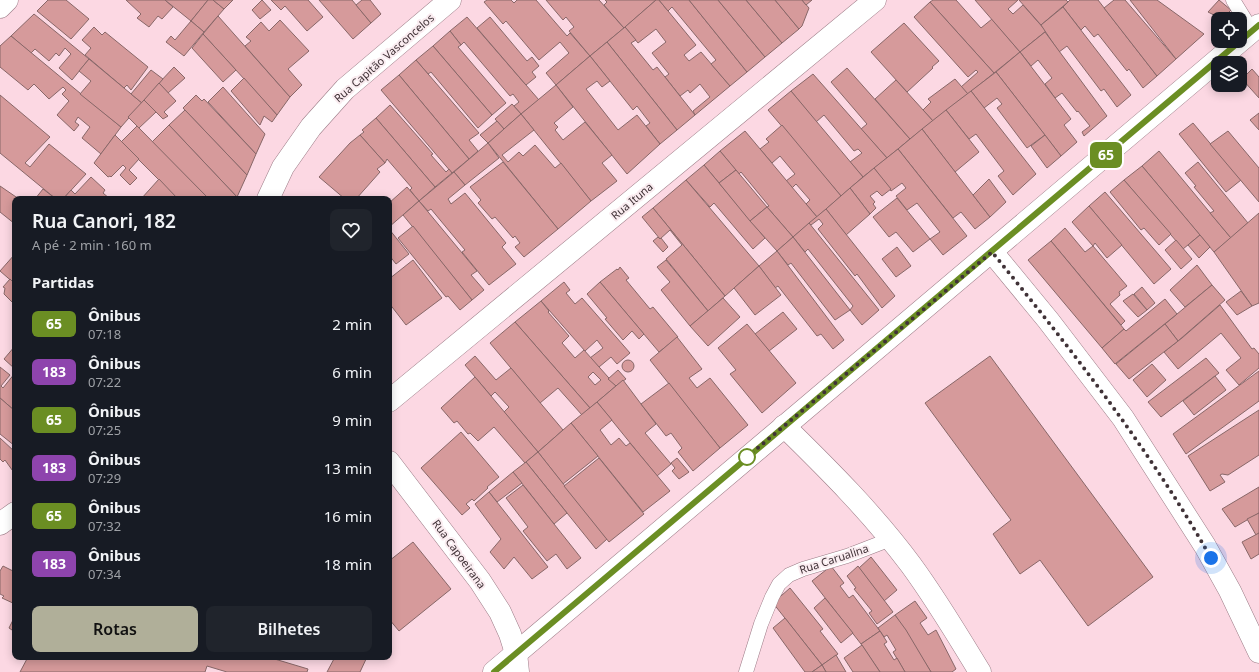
<!DOCTYPE html>
<html lang="pt">
<meta charset="utf-8">
<style>
:root{--surface:#171b24;--page:#20242c;--text:#f1f3f6;--muted:#9ea1a6;--accent:#b0af99}
body{margin:0;font-family:"Noto Sans",sans-serif;background:var(--page);color:var(--text);height:100vh;display:flex;flex-direction:column;font-size:15px;white-space:nowrap}
*{box-sizing:border-box;margin:0}
p{font-size:13px;color:var(--muted)}
.icon{flex:none;width:22px;height:22px;fill:none;stroke:currentColor;stroke-width:2;stroke-linecap:round;stroke-linejoin:round}
.map{position:relative;flex:1;overflow:hidden}
.panel{position:absolute;left:12px;top:196px;width:380px;height:464px;display:flex;flex-direction:column;background:var(--surface);border-radius:8px;box-shadow:0 2px 10px #0003}
.panel>*{flex:none}
.badge{padding:0 8px;border-radius:6px;font-size:14px;line-height:26px}
.tools{position:absolute;left:1211px;top:12px;display:grid;gap:8px}
.tools a{display:grid;place-items:center;width:36px;height:36px;border-radius:8px;background:var(--surface);box-shadow:0 2px 10px #0003;font-size:20px}
.you{position:absolute;width:20px;height:20px;margin:-10px;border:3px solid #fff;border-radius:50%;background:#1a73e8;box-shadow:0 0 0 6px #1a73e833}
.map>.badge{position:absolute;translate:-50% -50%;box-shadow:0 0 0 2px #fff}
h2{padding:0 20px;font-size:15px;line-height:36px}
.round{display:grid;place-items:center;flex:none;width:42px;height:42px;border-radius:8px;background:var(--page)}
.headline{display:flex;align-items:center;justify-content:space-between;height:68px;padding:0 20px}
h1{font-size:19px;font-weight:600;line-height:30px}
.cta{display:flex;gap:8px;margin-top:auto;padding:8px 20px}
.cta a{flex:1;height:46px;border-radius:8px;background:var(--accent);color:#111;font-size:16px;font-weight:600;line-height:46px;text-align:center}
.cta a+a{background:var(--page);color:var(--text)}
ul{padding:0;list-style:none}
li{display:flex;align-items:center;gap:12px;height:48px;padding:0 20px}
li div{flex:1}
li b{display:block;font-size:15px}
li em{font-style:normal}
li .badge{min-width:44px;font-weight:700;text-align:center}
.map>svg:first-child{display:block}
.building{fill:#d69a9b;stroke:#886768;fill-rule:evenodd}
.lines{fill:none;stroke-linecap:round;stroke-linejoin:round}
.service-casing{stroke:#9c7c87;stroke-width:15}
.minor-casing{stroke:#9c7c87;stroke-width:23}
.tertiary-casing{stroke:#9c7c87;stroke-width:23}
.service{stroke:#fff;stroke-width:14}
.minor{stroke:#fff;stroke-width:22}
.tertiary{stroke:#fff;stroke-width:22}
.line-casing{stroke:#fff;stroke-width:9}
.line{stroke:#6b8e23;stroke-width:6}
.walk{stroke:#403237;stroke-width:4;stroke-dasharray:0 7.2}
.stop-dot{fill:#fff;stroke:#6b8e23;stroke-width:2}
.labels{text-anchor:middle;stroke-width:4;stroke-linejoin:round;paint-order:stroke}
.street-label{font-size:11px;fill:#403237;stroke:#faecf0}
</style>
<div class="map">
<svg width="1259" height="672" viewBox="0 0 1259 672">
<rect width="100%" height="100%" fill="#fcd8e3"/>
<g class="building">
<polygon points="48,0 66,0 89,19 71,39 37,11"/>
<polygon points="126,0 165,0 173,7 162,19 158,16 149,27 137,18 141,14"/>
<polygon points="165,0 208,0 191,21"/>
<polygon points="208,0 213,0 224,9 204,32 191,21"/>
<polygon points="213,0 233,0 224,9"/>
<polygon points="262,0 271,10 260,19 252,10"/>
<polygon points="271,0 308,0 323,17 307,31 285,6 281,10"/>
<polygon points="319,0 352,0 371,23 353,39"/>
<polygon points="362,0 370,0 381,14 371,23 356,5"/>
<polygon points="487,0 511,0 514,3 517,0 536,0 567,36 570,33 590,56 556,85 546,73 569,53 560,42 539,60 506,21 503,24 484,2"/>
<polygon points="546,0 599,0 624,28 590,56 569,31 574,27 566,17 563,20"/>
<polygon points="605,0 656,0 624,28 604,5 607,2"/>
<polygon points="656,0 659,0 696,45 684,55 689,61 701,52 730,86 695,115 693,111 710,97 700,84 690,93 688,90 680,96 665,77 669,74 652,53 666,42 656,29 638,43 625,27"/>
<polygon points="659,0 689,0 747,72 730,86 711,64 716,60 672,7 668,11"/>
<polygon points="689,0 718,0 765,57 747,72"/>
<polygon points="718,0 746,0 782,43 765,57"/>
<polygon points="746,0 775,0 799,29 782,43"/>
<polygon points="775,0 802,0 809,8 802,26 799,29"/>
<polygon points="802,0 812,0 806,5"/>
<polygon points="933,0 956,0 981,28 992,19 1020,52 994,73 930,2"/>
<polygon points="975,0 1018,0 1008,9 1013,14 1023,5 1046,31 1020,52"/>
<polygon points="1019,0 1066,0 1068,2 1041,25"/>
<polygon points="1070,0 1098,0 1157,76 1143,88 1129,69 1127,71 1098,34 1094,37 1085,26 1081,30 1063,7"/>
<polygon points="1114,0 1125,0 1176,59 1157,76 1104,8"/>
<polygon points="1130,0 1157,0 1204,34 1176,59"/>
<polygon points="1219,0 1231,10 1222,19 1208,12"/>
<polygon points="930,2 994,73 968,94 961,87 978,72 976,70 968,77 914,17"/>
<polygon points="1063,7 1131,95 1117,107 1104,89 1101,91 1067,46 1059,52 1041,25"/>
<polygon points="34,14 89,59 72,80 59,68 71,54 65,48 59,56 56,53 49,61 35,49 31,53 11,36"/>
<polygon points="218,16 290,97 277,115 203,34"/>
<polygon points="467,17 539,100 521,114 514,106 519,102 513,94 510,96 464,42 461,45 450,31"/>
<polygon points="490,17 527,61 532,57 539,66 532,72 536,77 526,85 477,28"/>
<polygon points="280,20 309,51 288,69 302,85 290,97 245,46 251,41 246,37 261,22 269,31"/>
<polygon points="191,21 204,32 184,56 166,42 171,36 175,40"/>
<polygon points="904,23 939,61 932,67 933,68 907,92 871,52"/>
<polygon points="94,27 102,35 105,32 148,67 131,90 127,85 124,88 85,55 91,48 82,40"/>
<polygon points="625,27 636,40 631,43 653,70 657,67 695,115 677,130 607,42"/>
<polygon points="450,31 461,45 458,47 506,103 492,115 433,46"/>
<polygon points="1045,32 1107,116 1084,136 1082,132 1090,126 1078,111 1077,112 1062,93 1055,98 1045,84 1052,78 1038,60 1031,66 1020,52"/>
<polygon points="203,34 236,70 223,82 192,48"/>
<polygon points="11,36 121,127 101,154 82,138 90,127 78,117 75,122 79,125 74,131 57,115 69,101 62,94 66,90 63,87 49,99 34,84 28,90 0,67 0,46"/>
<polygon points="607,42 677,130 660,144 646,126 650,123 637,106 633,110 590,56"/>
<polygon points="433,46 492,115 478,128 431,72 428,74 416,60"/>
<polygon points="1020,52 1071,119 1064,125 1077,142 1061,156 996,72"/>
<polygon points="590,56 610,81 602,87 597,81 586,89 618,130 637,115 660,144 627,174 556,85"/>
<polygon points="89,59 142,103 121,127 80,94 91,81 79,71"/>
<polygon points="416,60 479,133 469,140 478,151 469,159 399,75"/>
<polygon points="174,67 185,78 168,93 159,83"/>
<polygon points="847,68 910,139 887,158 861,129 867,124 831,82"/>
<polygon points="1252,69 1259,77 1259,98 1242,79"/>
<polygon points="151,70 163,79 142,103 131,94"/>
<polygon points="996,72 1045,135 1027,148 997,108 1002,104 997,98 984,108 971,91"/>
<polygon points="813,74 887,158 863,177 850,162 862,153 858,149 854,151 824,115 816,122 791,91"/>
<polygon points="399,75 469,159 452,173 381,90"/>
<polygon points="244,78 277,115 272,122 264,116 260,125 231,91"/>
<polygon points="955,79 968,94 933,121 923,110 931,102 928,99"/>
<polygon points="896,80 933,121 910,139 875,99"/>
<polygon points="159,83 176,101 164,112 168,116 163,119 144,100"/>
<polygon points="556,85 573,107 554,123 558,127 555,130 563,140 585,122 612,155 602,163 617,181 591,201 521,114"/>
<polygon points="223,87 265,134 256,154 208,102"/>
<polygon points="791,91 863,177 841,196 768,110"/>
<polygon points="971,91 1036,174 1013,195 998,176 1004,171 976,134 969,139 946,110"/>
<polygon points="0,95 50,137 25,163 30,167 49,144 86,174 63,199 56,199 0,153"/>
<polygon points="196,95 202,101 204,99 256,154 247,175 183,108"/>
<polygon points="144,100 156,112 139,128 128,117"/>
<polygon points="512,104 521,114 504,129 495,119"/>
<polygon points="390,105 433,154 431,155 446,172 449,169 452,173 435,187 376,118"/>
<polygon points="185,110 247,175 237,197 169,125"/>
<polygon points="946,110 979,152 955,172 922,129"/>
<polygon points="1259,113 1259,130 1250,120"/>
<polygon points="521,114 534,130 502,155 508,162 519,152 523,156 535,145 555,168 561,163 591,201 558,229 488,143"/>
<polygon points="376,118 435,187 419,201 410,190 412,188 387,159 385,163 360,135 364,132 362,130"/>
<polygon points="497,121 504,129 488,143 480,135"/>
<polygon points="1193,123 1241,180 1226,192 1179,134"/>
<polygon points="169,125 237,197 236,199 209,199 152,142"/>
<polygon points="782,125 841,196 817,217 806,204 810,200 796,184 792,188 786,181 795,174 780,156 772,163 760,149 769,142 766,139"/>
<polygon points="137,126 139,128 209,199 178,199 121,142"/>
<polygon points="922,129 990,217 975,229 961,212 953,218 898,149"/>
<polygon points="745,131 817,217 793,237 767,207 769,206 741,172 739,174 720,151"/>
<polygon points="1228,131 1259,168 1259,202 1210,144"/>
<polygon points="115,135 139,159 129,170 137,178 130,185 120,175 126,168 123,165 111,177 110,176 108,177 94,163"/>
<polygon points="360,135 385,163 377,169 380,172 356,199 345,199 319,177 350,143"/>
<polygon points="1045,135 1061,156 1047,168 1031,146"/>
<polygon points="488,143 499,158 465,185 454,172"/>
<polygon points="898,149 967,236 943,255 930,239 940,232 917,203 907,210 896,196 906,188 902,183 891,191 874,168"/>
<polygon points="720,151 736,170 719,183 704,165"/>
<polygon points="1159,151 1231,238 1214,252 1142,166"/>
<polygon points="503,162 558,229 524,257 515,247 520,243 515,236 513,238 495,217 492,219 478,203 481,200 470,187"/>
<polygon points="1198,162 1248,223 1231,238 1210,213 1214,211 1194,187 1196,186 1185,173"/>
<polygon points="704,165 765,238 753,249 714,203 710,207 686,180"/>
<polygon points="1142,166 1200,235 1183,249 1124,180"/>
<polygon points="874,168 891,189 882,196 877,191 870,196 875,202 873,204 876,208 870,214 850,188"/>
<polygon points="736,170 767,207 750,221 719,183"/>
<polygon points="454,172 465,185 448,199 451,204 465,193 506,243 502,247 516,264 489,285 462,252 465,250 431,209 428,211 419,201"/>
<polygon points="91,177 105,190 103,193 110,199 63,199 71,190 75,194"/>
<polygon points="159,179 178,199 141,199"/>
<polygon points="989,179 1006,202 990,217 973,195"/>
<polygon points="686,180 759,266 725,296 653,208"/>
<polygon points="1124,180 1171,234 1159,245 1144,228 1141,230 1110,192"/>
<polygon points="0,186 19,199 15,199 15,224 0,212"/>
<polygon points="407,187 419,201 389,227 389,203"/>
<polygon points="850,188 870,214 846,235 826,209"/>
<polygon points="43,189 56,199 35,199"/>
<polygon points="1105,192 1171,269 1154,284 1089,206"/>
<polygon points="897,198 930,239 913,252 896,232 889,237 873,217"/>
<polygon points="419,201 477,271 471,275 484,290 472,300 403,215"/>
<polygon points="1089,206 1122,245 1107,258 1095,243 1093,246 1072,222"/>
<polygon points="767,207 793,237 777,251 750,221"/>
<polygon points="653,208 725,296 708,311 666,259 682,245 670,230 660,239 642,217"/>
<polygon points="826,209 895,296 882,308 857,274 855,276 818,229 823,224 819,219 811,225 809,223"/>
<polygon points="1259,213 1259,303 1252,306 1214,252"/>
<polygon points="809,223 879,310 862,325 850,310 853,306 808,249 805,252 793,237"/>
<polygon points="413,226 472,300 460,310 448,296 446,297 398,238"/>
<polygon points="1065,228 1085,252 1093,246 1127,286 1119,292 1120,295 1110,304 1125,321 1121,325 1051,241"/>
<polygon points="389,229 409,254 396,264 389,255"/>
<polygon points="1200,235 1210,247 1199,258 1188,245"/>
<polygon points="658,237 660,239 661,238 668,247 663,252 653,241"/>
<polygon points="793,237 850,310 835,320 791,263 788,265 777,251"/>
<polygon points="1176,240 1192,259 1181,269 1165,250"/>
<polygon points="1051,241 1124,329 1102,348 1028,260"/>
<polygon points="897,247 911,266 896,277 882,259"/>
<polygon points="777,251 844,340 833,349 821,334 817,336 778,286 775,288 759,266"/>
<polygon points="15,254 15,284 0,271"/>
<polygon points="413,260 442,298 406,325 389,303 389,279"/>
<polygon points="666,260 708,311 690,326 661,290 670,282 657,267"/>
<polygon points="1197,265 1212,285 1185,307 1170,290"/>
<polygon points="759,266 781,295 755,315 734,288"/>
<polygon points="620,267 629,278 626,280 650,309 653,307 678,337 659,352 600,282 617,269 618,270"/>
<polygon points="10,279 15,284 15,301 13,303 4,294 5,288 3,287"/>
<polygon points="564,282 570,290 566,293 575,304 582,298 630,353 617,364 611,357 599,367 590,358 603,348 597,340 585,351 541,301"/>
<polygon points="600,282 644,334 639,339 632,331 623,340 605,319 607,318 587,294"/>
<polygon points="1212,285 1225,300 1178,341 1165,324"/>
<polygon points="1142,287 1155,303 1147,310 1134,294"/>
<polygon points="1241,291 1252,306 1237,315 1226,302"/>
<polygon points="1133,294 1147,310 1138,317 1123,301"/>
<polygon points="723,298 740,317 708,346 690,326"/>
<polygon points="1165,299 1177,314 1115,364 1102,348 1124,329 1126,331"/>
<path d="M541,301L549,311L548,312L569,336L562,343L575,358L584,350L616,386L590,408L515,322ZM593,372L601,380L595,385L588,377Z"/>
<polygon points="1220,305 1252,349 1254,348 1259,354 1259,368 1239,385 1226,370 1241,358 1221,333 1178,369 1164,352 1182,338"/>
<polygon points="783,312 797,329 769,351 755,334"/>
<polygon points="515,322 590,408 582,415 558,388 540,403 490,343"/>
<polygon points="747,324 796,383 762,413 730,374 736,370 718,348"/>
<polygon points="1165,324 1178,341 1129,379 1116,364"/>
<polygon points="677,337 702,369 689,378 697,388 710,378 748,425 720,448 650,360"/>
<polygon points="15,346 15,369 4,359"/>
<polygon points="475,356 496,380 511,368 563,430 538,452 504,412 509,407 495,392 491,396 465,365"/>
<polygon points="990,356 1153,577 1088,626 1040,560 1020,574 993,534 1011,520 925,403"/>
<polygon points="1206,358 1219,373 1161,417 1148,402"/>
<circle cx="628" cy="366" r="6"/>
<polygon points="1152,364 1166,380 1147,397 1133,380"/>
<polygon points="0,367 10,375 1,386 3,388 15,373 15,411 0,398"/>
<polygon points="618,370 626,379 616,386 608,379"/>
<polygon points="1259,371 1259,401 1186,454 1173,434"/>
<polygon points="1215,376 1226,390 1194,415 1183,401"/>
<polygon points="475,377 538,452 525,463 494,427 478,441 470,433 468,434 457,421 454,423 441,408"/>
<polygon points="623,380 656,424 645,433 671,464 657,476 597,402"/>
<polygon points="669,383 720,448 693,471 678,452 682,448 671,433 666,436 641,404"/>
<polygon points="0,398 15,411 15,446 0,434"/>
<polygon points="597,402 612,420 600,430 611,445 619,438 626,446 630,443 670,491 643,512 571,423"/>
<polygon points="1259,410 1259,455 1228,475 1222,474 1220,475 1225,482 1210,491 1188,456"/>
<polygon points="571,423 598,456 563,484 538,452"/>
<polygon points="461,432 499,477 487,487 488,488 474,501 472,499 466,504 470,508 462,515 421,468"/>
<polygon points="0,438 15,452 15,474 5,460 3,462 0,459"/>
<polygon points="538,452 607,539 596,549 526,462"/>
<polygon points="599,458 644,514 609,542 564,486"/>
<polygon points="677,458 689,472 679,479 672,471 675,468 671,463"/>
<polygon points="526,462 567,513 554,524 513,472"/>
<polygon points="513,472 522,483 497,502 489,492"/>
<polygon points="523,485 581,558 567,569 556,554 547,561 523,531 528,527 506,498"/>
<polygon points="1259,487 1259,513 1235,527 1222,509"/>
<polygon points="489,492 548,567 532,579 514,557 504,569 490,552 501,539 475,504"/>
<polygon points="1259,513 1259,533 1256,535 1247,519"/>
<polygon points="1259,533 1259,554 1251,559 1242,542"/>
<polygon points="413,542 451,589 399,631 389,619 389,574 391,573 389,570 389,561"/>
<polygon points="871,557 897,590 884,601 859,568"/>
<polygon points="3,566 15,572 15,604 2,598 4,596 0,594 0,571"/>
<polygon points="831,566 844,583 840,586 849,598 853,595 880,631 861,644 812,581"/>
<polygon points="858,566 893,612 877,624 869,613 872,611 854,589 856,588 847,576"/>
<polygon points="790,588 823,629 820,631 838,654 822,665 773,603"/>
<polygon points="825,598 853,633 841,643 814,608"/>
<polygon points="915,601 927,618 920,623 928,635 936,630 956,669 952,672 931,672 895,615"/>
<polygon points="895,615 906,630 931,672 905,672 893,652 896,650 887,635 884,637 878,628"/>
<polygon points="15,616 15,632 9,628"/>
<polygon points="785,618 822,665 812,672 805,672 773,628"/>
<polygon points="880,631 887,642 884,644 894,660 897,658 905,672 880,672 861,644"/>
<polygon points="862,645 880,672 853,672 844,658"/>
<polygon points="836,655 846,672 826,672 822,665"/>
<polygon points="28,657 268,657 308,669 307,672 227,672 207,666 205,672 20,672"/>
<polygon points="335,657 367,657 360,672 327,672"/>
<polygon points="822,665 826,672 812,672"/>
</g>
<g class="lines">
<defs>
<g id="service">
<polyline points="1233,0 1252,31"/>
<polyline points="746,672 761,624 772,597 779,584 789,575 803,569 847,556 891,539"/>
</g>
<g id="minor">
<polyline points="268,199 283,167 311,127 345,89 450,0"/>
<polyline points="992,252 1048,320 1123,418 1205,546 1230,591 1259,652"/>
<polyline points="389,401 875,0"/>
<path d="M784,426C829,470 873,514 911,565C936,599 958,636 980,672"/>
<polyline points="389,462 480,581 500,612 510,634 516,653 518,672"/>
<polyline points="0,524 15,513"/>
<polyline points="494,672 1259,25"/>
</g>
<polyline id="tertiary" points="0,7 7,0"/>
</defs>
<use href="#service" class="service-casing"/>
<use href="#minor" class="minor-casing"/>
<use href="#tertiary" class="tertiary-casing"/>
<use href="#service" class="service"/>
<use href="#minor" class="minor"/>
<use href="#tertiary" class="tertiary"/>
</g>
<g class="lines">
<defs>
<polyline id="line" points="494,672 1259,25"/>
</defs>
<use href="#line" class="line-casing"/>
<use href="#line" class="line"/>
<path class="walk" d="M747,457L992,252C1071,349 1149,448 1211,558"/>
</g>
<circle class="stop-dot" cx="747" cy="457" r="8"/>
<g class="labels">
<g class="street-label">
<text transform="translate(384 58) rotate(-41)" y="4">Rua Capitão Vasconcelos</text>
<text transform="translate(632 201) rotate(-40)" y="4">Rua Ituna</text>
<text transform="translate(459 554) rotate(54)" y="4">Rua Capoeirana</text>
<text transform="translate(834 559) rotate(-18)" y="4">Rua Carualina</text>
</g>
</g>
</svg>
<div class="tools">
<a><svg class="icon" aria-label="locate" viewBox="0 0 24 24"><circle cx="12" cy="12" r="6"/><path d="M12 2v4M12 18v4M2 12h4M18 12h4"/></svg></a>
<a><svg class="icon" aria-label="layers" viewBox="0 0 24 24"><path d="M12 4l9 5-9 5-9-5zM3 14l9 5 9-5"/></svg></a>
</div>
<div class="you" style="left:1211px;top:558px"></div>
<b class="badge" style="left:1106px;top:155px;background:#6b8e23;color:#fff">65</b>
<section class="panel">
<div class="headline"><div><h1>Rua Canori, 182</h1><p>A pé · 2 min · 160 m</p></div><a class="round"><svg class="icon" aria-label="heart" viewBox="0 0 24 24"><path d="M12 20l-8-8c-3-5 5-10 8-4 3-6 11-1 8 4z"/></svg></a></div>
<h2>Partidas</h2>
<ul>
<li><span class="badge" style="background:#6b8e23;color:#fff">65</span><div><b>Ônibus</b><p>07:18</p></div><em>2 min</em></li>
<li><span class="badge" style="background:#8e44ad;color:#fff">183</span><div><b>Ônibus</b><p>07:22</p></div><em>6 min</em></li>
<li><span class="badge" style="background:#6b8e23;color:#fff">65</span><div><b>Ônibus</b><p>07:25</p></div><em>9 min</em></li>
<li><span class="badge" style="background:#8e44ad;color:#fff">183</span><div><b>Ônibus</b><p>07:29</p></div><em>13 min</em></li>
<li><span class="badge" style="background:#6b8e23;color:#fff">65</span><div><b>Ônibus</b><p>07:32</p></div><em>16 min</em></li>
<li><span class="badge" style="background:#8e44ad;color:#fff">183</span><div><b>Ônibus</b><p>07:34</p></div><em>18 min</em></li>
</ul>
<div class="cta"><a>Rotas</a><a>Bilhetes</a></div>
</section>
</div>
